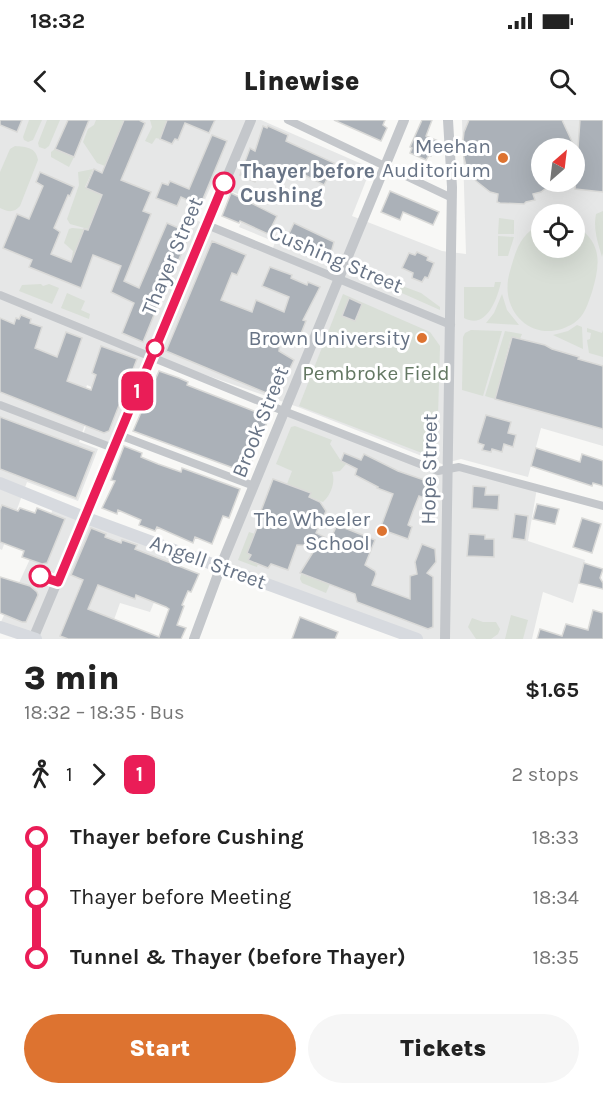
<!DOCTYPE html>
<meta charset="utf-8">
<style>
:root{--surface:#fff;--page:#f6f6f6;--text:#222;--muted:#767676;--accent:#dd7330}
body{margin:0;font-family:Karla,sans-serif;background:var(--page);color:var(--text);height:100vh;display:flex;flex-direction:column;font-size:22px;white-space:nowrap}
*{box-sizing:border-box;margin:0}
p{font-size:20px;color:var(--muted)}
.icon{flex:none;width:33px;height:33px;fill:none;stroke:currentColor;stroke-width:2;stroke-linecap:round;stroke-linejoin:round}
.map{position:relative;height:519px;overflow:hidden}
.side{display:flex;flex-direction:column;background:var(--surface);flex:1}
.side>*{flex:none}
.badge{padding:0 12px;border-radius:9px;font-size:21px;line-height:39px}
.needle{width:39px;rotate:28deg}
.tools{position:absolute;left:531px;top:18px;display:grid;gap:12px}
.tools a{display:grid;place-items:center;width:54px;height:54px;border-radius:50%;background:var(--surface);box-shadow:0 6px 24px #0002;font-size:30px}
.map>.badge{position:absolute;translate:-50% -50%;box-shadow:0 0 0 3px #fff}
.legs{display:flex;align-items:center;gap:9px;height:66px;padding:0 24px;font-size:20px}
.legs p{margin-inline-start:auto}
.headline{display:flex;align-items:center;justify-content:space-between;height:102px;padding:0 24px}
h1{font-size:33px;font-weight:800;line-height:45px}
.cta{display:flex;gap:12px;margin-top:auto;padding:12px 24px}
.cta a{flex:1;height:69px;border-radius:36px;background:var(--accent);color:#fff;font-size:24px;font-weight:800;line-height:69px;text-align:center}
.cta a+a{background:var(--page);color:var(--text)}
ul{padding:0 24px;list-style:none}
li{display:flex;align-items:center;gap:21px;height:60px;font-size:22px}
li i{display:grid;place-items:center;width:9px;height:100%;margin:0 8px;background:currentColor}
li i::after{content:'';width:15px;height:15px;margin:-8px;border:4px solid;border-radius:50%;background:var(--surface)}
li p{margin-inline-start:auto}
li:first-child i{background:linear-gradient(#0000 50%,currentColor 0)}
li:last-child i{background:linear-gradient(currentColor 50%,#0000 0)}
.status{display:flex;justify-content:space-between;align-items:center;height:42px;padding:0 30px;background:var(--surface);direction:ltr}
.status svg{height:16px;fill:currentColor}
header{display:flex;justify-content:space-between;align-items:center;height:78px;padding:0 24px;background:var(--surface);font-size:27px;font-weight:800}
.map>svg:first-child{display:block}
.built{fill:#e6e7e7;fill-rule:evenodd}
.green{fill:#d9dfd7}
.building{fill:#abb1b8;stroke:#dadad8;stroke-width:1.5;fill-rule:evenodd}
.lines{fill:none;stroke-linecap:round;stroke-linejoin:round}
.minor{stroke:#c4c7cb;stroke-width:8}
.tertiary{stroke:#c4c7cb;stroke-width:10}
.secondary{stroke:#d7dadf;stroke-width:12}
.line-1-casing{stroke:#fff;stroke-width:14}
.line-1{stroke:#ea1d57;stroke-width:9}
.poi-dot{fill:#dd7330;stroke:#fff;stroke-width:2}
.stop-1-dot{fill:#fff;stroke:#ea1d57;stroke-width:3}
.labels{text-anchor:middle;stroke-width:6;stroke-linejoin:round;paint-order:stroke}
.poi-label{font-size:21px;fill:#687486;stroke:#fff;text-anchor:end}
.stop-label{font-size:21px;font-weight:bold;fill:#687486;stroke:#fff;text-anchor:start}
.street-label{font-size:21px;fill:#687486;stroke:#fff}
.park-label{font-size:21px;fill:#647863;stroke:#fff}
</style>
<div class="status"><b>18:32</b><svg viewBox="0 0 49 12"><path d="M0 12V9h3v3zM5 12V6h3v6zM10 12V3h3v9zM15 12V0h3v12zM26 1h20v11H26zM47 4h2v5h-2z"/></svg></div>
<header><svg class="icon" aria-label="back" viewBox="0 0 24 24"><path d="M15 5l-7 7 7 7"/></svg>Linewise<svg class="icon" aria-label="search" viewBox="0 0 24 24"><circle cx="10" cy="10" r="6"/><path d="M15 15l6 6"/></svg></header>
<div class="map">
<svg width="603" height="519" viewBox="0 0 603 519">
<rect width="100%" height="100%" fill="#f8f8f6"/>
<g class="built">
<path d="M0,0H261L371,48L352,96L442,131L466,134L462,0H603V326L541,308L528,357L461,339L442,344L298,287L154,237L113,331L82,318L98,270L87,265L86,268L96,272L79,322L98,329L78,381L27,362L2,430L0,429ZM542,28H574V62H542ZM212,64L251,79L239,107L275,122L271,134L196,100ZM542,94H574V128H542Z"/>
<polygon points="285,291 438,351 448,348 537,368 528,421 585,440 573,483 543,472 532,519 417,519 220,447"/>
<polygon points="54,387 175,432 150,492 120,483 107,519 32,519 0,504"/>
</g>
<g class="green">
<polygon points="29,0 42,0 33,20 28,22 24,20 23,17"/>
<polygon points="47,0 60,0 49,26 45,29 39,27 38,23"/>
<polygon points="96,0 124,0 105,46 97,43 83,22 88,9 94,5"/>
<polygon points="150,0 167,0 160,19 156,18 152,24 145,21 152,7"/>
<path d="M15,26C26,27 36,27 38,40L20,86C14,93 8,92 0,88V52L10,29Z"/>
<polygon points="55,29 74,37 69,47 51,37 51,32"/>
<polygon points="93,49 85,67 102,75 88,109 70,104 67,99 79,65 78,52"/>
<path d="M603,91V133L602,137C598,123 593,109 596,94Z"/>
<polygon points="499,98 514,100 514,114 498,114"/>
<path d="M541,104L542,128H574L576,106C603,123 600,145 592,172C588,183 585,196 574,203C537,227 497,194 510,151C516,130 520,114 541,104Z"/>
<polygon points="72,108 84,109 71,142 73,131 64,123 69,109"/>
<polygon points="498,116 514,117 508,136 498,136"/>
<path d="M495,162H501C497,180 486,210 464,198V167H494Z"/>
<polygon points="41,164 43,166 49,164 59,168 52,184 19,171 22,165"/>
<polygon points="397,164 421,173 440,187 440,190 395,170"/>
<polygon points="67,173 85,181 81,190 90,194 89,199 61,188"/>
<polygon points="343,174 430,212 440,226 437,332 435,338 299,286"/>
<polygon points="502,174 507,190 519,205 486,203 494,193"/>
<polygon points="577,205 582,207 583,229 553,215 568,211"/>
<polygon points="587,208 602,213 603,210 603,237 589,233 587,220 590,219 591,213 587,212"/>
<polygon points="471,210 502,211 483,276 462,270 463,217 465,213"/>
<polygon points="505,211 522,214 520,219 513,217 510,221 495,279 485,276"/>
<path d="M295,306L332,320L330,324L341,341L346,344L340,351L332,352C336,361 331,375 323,382L309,377L311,373L287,364L292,351L276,344L291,307Z"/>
<polygon points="434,363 437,364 436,396 434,396 424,393"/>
<polygon points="249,412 255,414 249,440 258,444 257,447 238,440"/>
<polygon points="301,454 330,464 326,473 302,463 300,459"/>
<polygon points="511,495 528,500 523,519 505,519"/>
<polygon points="472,498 483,502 496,502 500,509 498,514 491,519 476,519 468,507"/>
</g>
<g class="building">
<polygon points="0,0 22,0 17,12 0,5"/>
<polygon points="68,0 89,0 74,37 55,29"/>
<polygon points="124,0 139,0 145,3 121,60 151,72 143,91 151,94 124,161 139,168 167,103 190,113 164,175 155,172 158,185 143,222 122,213 134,183 111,172 121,146 93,135 81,168 29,147 32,140 3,128 17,94 29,99 43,66 36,62 40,52 74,67 70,76 68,75 54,108 60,112 51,134 71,142 84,109 88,110 102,75 86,68 94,49 102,53"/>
<polygon points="167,0 215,0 209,13 185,3 178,20 175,19 172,24 160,19"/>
<polygon points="334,0 385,0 383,5 387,8 381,21"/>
<polygon points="422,0 432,0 426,16 438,21 431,36 429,35 426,40 410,33 412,28 410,27"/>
<polygon points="469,0 562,0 575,28 542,28 542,62 554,62 541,72 533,74 535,80 526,82 524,84 500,83 497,82 498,74 490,72 476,61 466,46 462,29 464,12"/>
<polygon points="580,0 603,0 603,72 575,69"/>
<polygon points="263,6 267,8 268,6 288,15 286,21 334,43 329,54 331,56 328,57 324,65 293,49 291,53 275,45 271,56 260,51 255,62 240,55 250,28 255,31"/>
<polygon points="212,15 227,21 200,86 181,77 177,86 156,78 162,63 168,65 170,61 189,69"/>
<polygon points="390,71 439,92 433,105 403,92 400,100 381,92"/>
<polygon points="231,73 277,96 268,114 240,101 239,103 222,96"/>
<polygon points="294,103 334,122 329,140 317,135 320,128 306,121 302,129 285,122"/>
<polygon points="212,121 246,135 237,155 232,153 221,180 252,192 256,180 284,192 289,177 262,166 270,147 292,155 291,158 307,165 308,162 320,167 303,200 306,201 298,221 281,214 279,231 294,240 276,277 166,231"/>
<polygon points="417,132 428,137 427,140 434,143 428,158 425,157 422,162 412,158 413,153 402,148 409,133 415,135"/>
<polygon points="349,178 362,184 355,201 342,196"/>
<polygon points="21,195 31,199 30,203 42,207 35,228 57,237 66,212 82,218 67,261 91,270 96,255 92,253 101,226 137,239 109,311 104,313 0,272 0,198 14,204 16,198 19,199"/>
<polygon points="512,217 545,225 552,229 579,237 578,239 603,246 603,309 495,279"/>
<polygon points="159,251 179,258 188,262 187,265 269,297 247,353 133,311"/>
<polygon points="486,295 511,302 508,313 516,315 513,327 504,324 502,332 492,329 491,332 482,330 484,325 478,323 478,321"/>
<polygon points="0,297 94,332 76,378 0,349"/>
<polygon points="124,326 142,333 141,337 158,344 181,352 182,348 240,369 229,398 223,396 212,424 195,417 193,423 157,407 155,411 139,405 141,400 118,390 117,394 102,388 115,361 111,360"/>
<polygon points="536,328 580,342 582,334 603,341 603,366 593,363 592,366 531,346"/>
<polygon points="344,333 361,340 364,334 398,351 430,362 424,378 419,376 413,391 408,405 412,407 408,419 380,409 393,374 377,368 378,367 355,355 357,349 341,341"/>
<polygon points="273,359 311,373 309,377 320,382 326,391 316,413 330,420 337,405 375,420 365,445 375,451 376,454 372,465 410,479 410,456 417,454 415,442 422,424 435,429 436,442 427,453 433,457 433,507 428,509 357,482 355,474 300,453 317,426 297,425 288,450 271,444 268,448 248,440 251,435 247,433 258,405 256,404"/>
<polygon points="473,366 486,367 485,375 499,375 498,390 472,388"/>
<polygon points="537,384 559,389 555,404 533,399"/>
<polygon points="2,385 18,391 20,388 35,393 37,388 65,399 47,443 42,444 22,437 24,431 0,422 0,390"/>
<polygon points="515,394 528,396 525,420 512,418"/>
<polygon points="582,398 601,404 592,433 573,427"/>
<path d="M91,408L106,414L105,417L121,423L122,420L137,425L135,429L199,454L191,472L188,471L182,485L184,486L177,505L186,508L181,519H68L60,516L83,460L71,455ZM98,465L135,479L136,475L166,487L169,489L159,517L88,489Z"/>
<polygon points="469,414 485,415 485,419 494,419 494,437 467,436"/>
<polygon points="584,443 603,449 600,458 603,463 603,469 579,463"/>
<polygon points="0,457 30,466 37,472 38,475 26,502 22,502 0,493"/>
<polygon points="593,490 603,493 603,519 537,519 540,509 562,516 566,504 588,510"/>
<polygon points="300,497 338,512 335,519 292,519"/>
</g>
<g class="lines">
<g class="minor">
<polyline points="288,0 452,78"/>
<polyline points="207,105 451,205"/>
<polyline points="0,175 276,288 438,351 459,347 603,386"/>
<polyline points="0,285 113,328"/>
<polyline points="119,315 254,366"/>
</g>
<g class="tertiary">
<polyline points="33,519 251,0"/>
<polyline points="194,519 224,438 404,0"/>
<polyline points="445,519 452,67 448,0"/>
</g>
<g class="secondary">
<polyline points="0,363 84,397 417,519"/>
<polyline points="0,507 36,519"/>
</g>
</g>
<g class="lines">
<defs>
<polyline id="line-1" points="40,456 58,462 224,63"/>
</defs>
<use href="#line-1" class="line-1-casing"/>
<use href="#line-1" class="line-1"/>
</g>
<g class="poi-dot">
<circle cx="503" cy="38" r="6"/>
<circle cx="422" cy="218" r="6"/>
<circle cx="382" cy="411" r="6"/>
</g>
<g class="stop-1-dot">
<circle cx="224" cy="63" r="10"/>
<circle cx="155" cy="228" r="8"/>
<circle cx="40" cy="456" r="10"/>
</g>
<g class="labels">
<g class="poi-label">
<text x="491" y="33">Meehan<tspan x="491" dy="24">Auditorium</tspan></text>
<text x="410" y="225">Brown University</text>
<text x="370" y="406">The Wheeler<tspan x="370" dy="24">School</tspan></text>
</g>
<g class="stop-label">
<text x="240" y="58">Thayer before<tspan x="240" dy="24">Cushing</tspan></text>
</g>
<g class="street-label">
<text transform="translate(172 136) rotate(-67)" y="7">Thayer Street</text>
<text transform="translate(336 139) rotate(23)" y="7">Cushing Street</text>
<text transform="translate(260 302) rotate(-68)" y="7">Brook Street</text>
<text transform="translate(429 349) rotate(-89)" y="7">Hope Street</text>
<text transform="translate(208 442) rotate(20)" y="7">Angell Street</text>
</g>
<g class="park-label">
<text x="376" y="260">Pembroke Field</text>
</g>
</g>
</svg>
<div class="tools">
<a><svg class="needle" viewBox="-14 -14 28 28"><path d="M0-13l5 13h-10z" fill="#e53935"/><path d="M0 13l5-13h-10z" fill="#767676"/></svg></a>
<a><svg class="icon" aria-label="locate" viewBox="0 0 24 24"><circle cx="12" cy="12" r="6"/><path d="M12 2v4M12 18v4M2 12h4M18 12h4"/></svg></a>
</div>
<b class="badge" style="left:137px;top:271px;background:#ea1d57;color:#fff">1</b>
</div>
<section class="side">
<div class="headline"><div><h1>3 min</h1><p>18:32 – 18:35 · Bus</p></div><b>$1.65</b></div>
<div class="legs"><svg class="icon" aria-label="walk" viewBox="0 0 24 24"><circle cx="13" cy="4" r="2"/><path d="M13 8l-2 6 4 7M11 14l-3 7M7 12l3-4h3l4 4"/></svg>1<svg class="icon" aria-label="forward" viewBox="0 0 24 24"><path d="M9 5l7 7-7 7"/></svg><b class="badge" style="background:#ea1d57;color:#fff">1</b><p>2 stops</p></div>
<ul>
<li><i style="color:#ea1d57"></i><b>Thayer before Cushing</b><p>18:33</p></li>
<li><i style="color:#ea1d57"></i><span>Thayer before Meeting</span><p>18:34</p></li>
<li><i style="color:#ea1d57"></i><b>Tunnel &amp; Thayer (before Thayer)</b><p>18:35</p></li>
</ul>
<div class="cta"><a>Start</a><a>Tickets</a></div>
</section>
